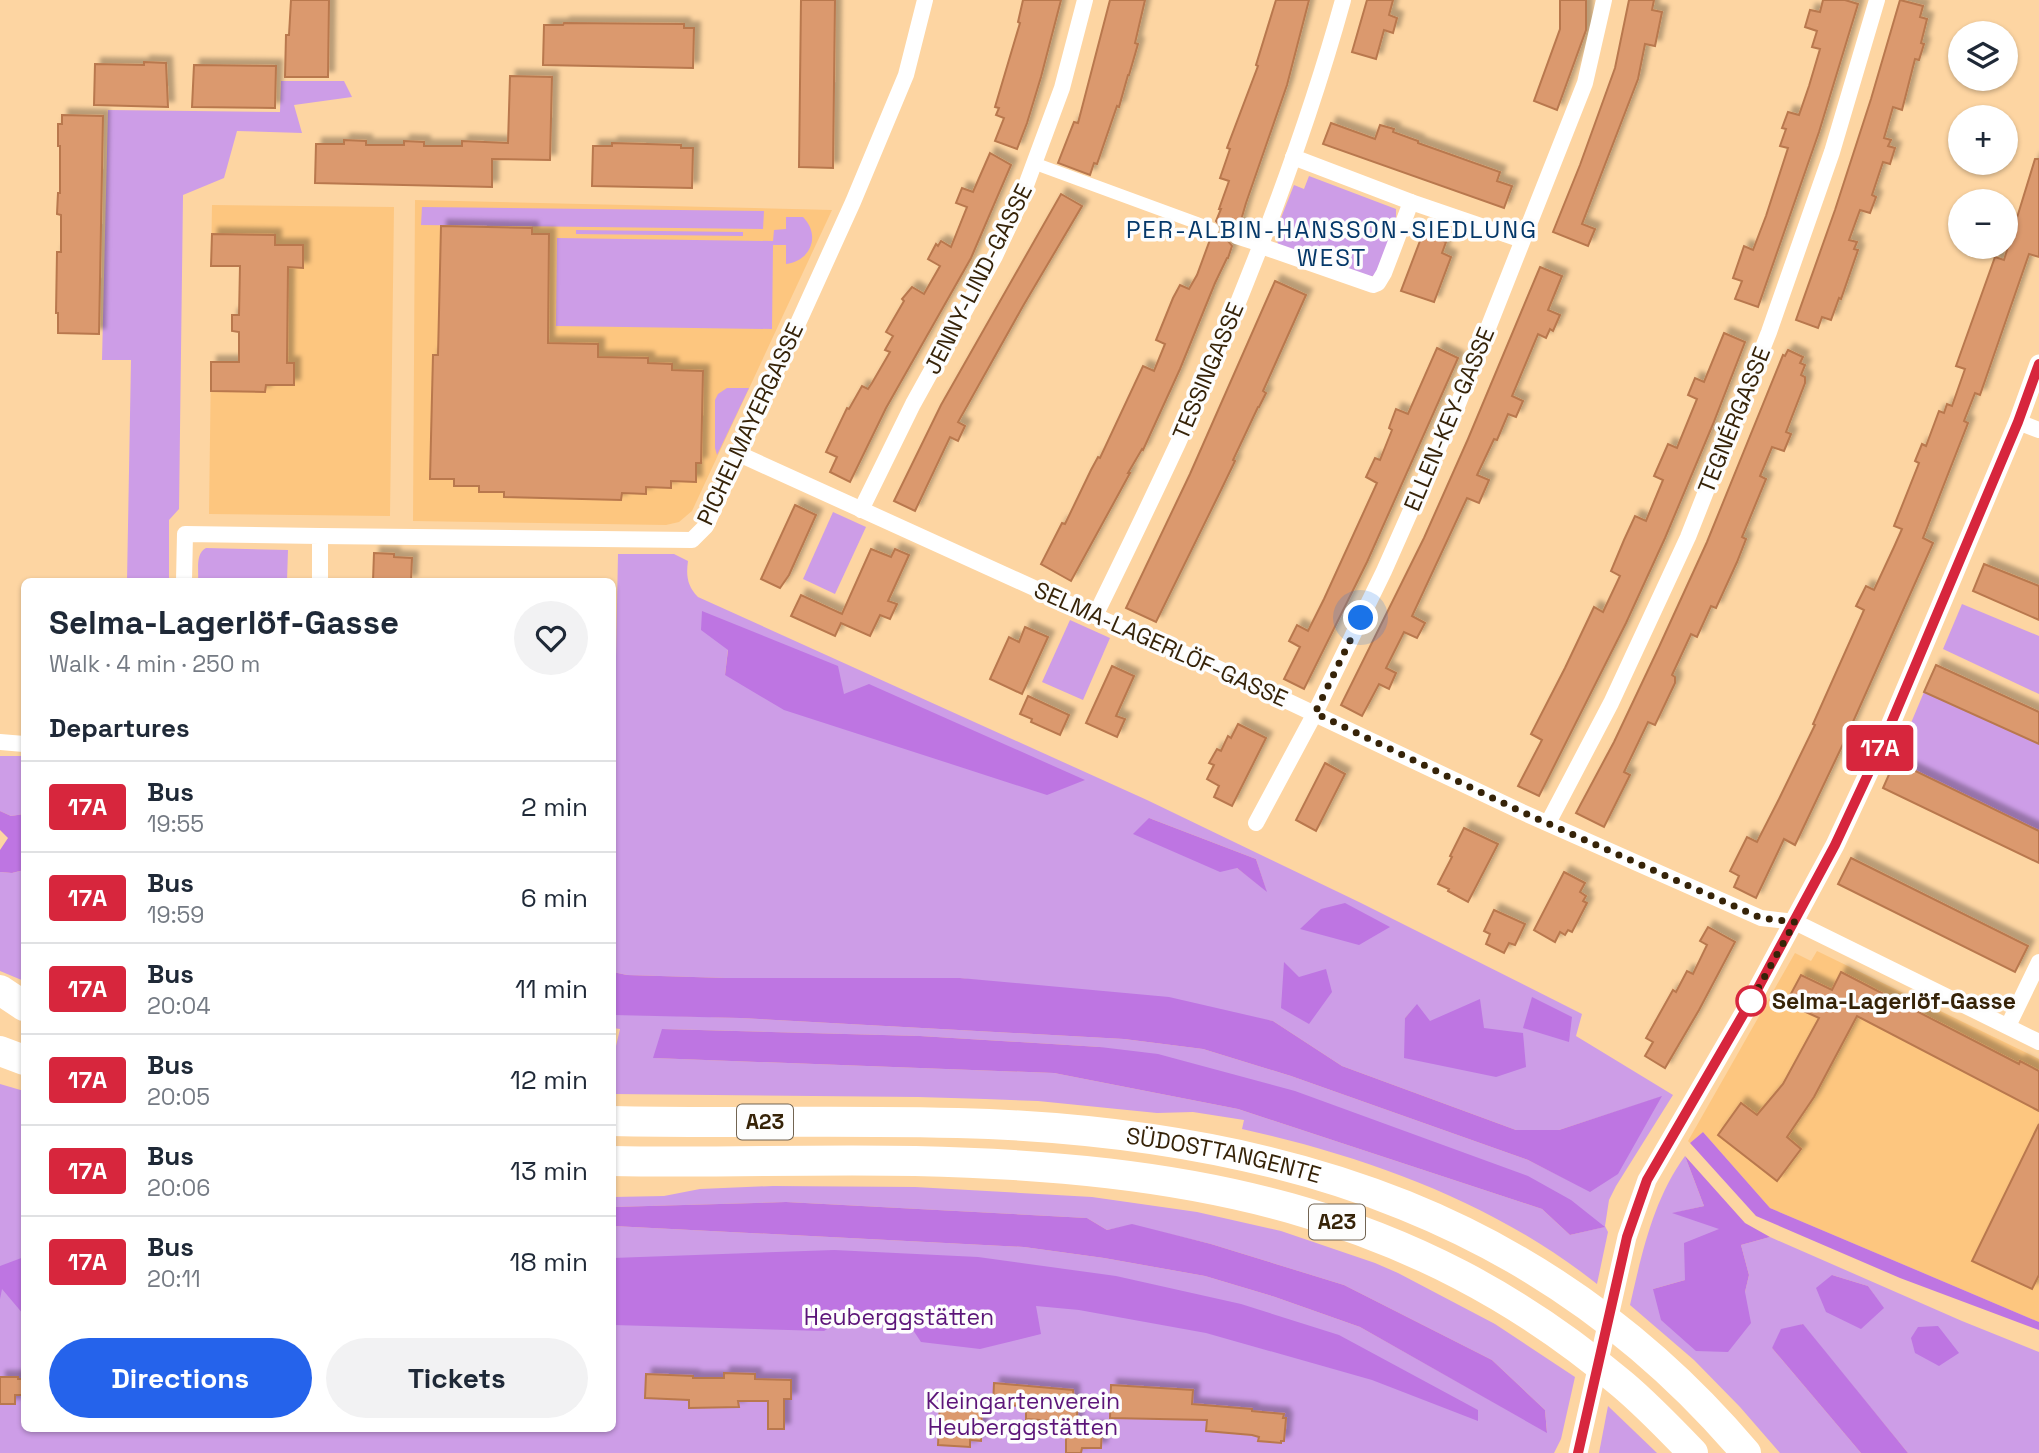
<!DOCTYPE html>
<meta charset="utf-8">
<style>
:root{--surface:#fff;--page:#f2f2f3;--text:#1f2937;--muted:#747a83;--line:#e0e1e3;--accent:#2563eb}
body{margin:0;font-family:"Space Grotesk",sans-serif;background:var(--page);color:var(--text);height:100vh;display:flex;flex-direction:column;font-size:26px;white-space:nowrap}
*{box-sizing:border-box;margin:0}
p{font-size:23px;color:var(--muted)}
.icon{flex:none;width:38px;height:38px;fill:none;stroke:currentColor;stroke-width:2;stroke-linecap:round;stroke-linejoin:round}
.map{position:relative;flex:1;overflow:hidden}
.drawer{position:absolute;left:21px;top:578px;width:595px;height:854px;display:flex;flex-direction:column;background:var(--surface);border-radius:10px;box-shadow:0 2px 5px #0004}
.drawer>*{flex:none}
.badge{padding:0 14px;border-radius:5px;font-size:24px;line-height:46px}
.tools{position:absolute;left:1948px;top:21px;display:grid;gap:14px}
.tools a{display:grid;place-items:center;width:70px;height:70px;border-radius:50%;background:var(--surface);box-shadow:0 2px 5px #0004;font-size:35px}
.you{position:absolute;width:35px;height:35px;margin:-18px;border:5px solid #fff;border-radius:50%;background:#1a73e8;box-shadow:0 0 0 10px #1a73e833}
.map>.badge{position:absolute;translate:-50% -50%;box-shadow:0 0 0 4px #fff}
h2{padding:0 28px;font-size:26px;line-height:63px}
.round{display:grid;place-items:center;flex:none;width:74px;height:74px;border-radius:37px;background:var(--page)}
.headline{display:flex;align-items:center;justify-content:space-between;height:119px;padding:0 28px}
h1{font-size:33px;font-weight:700;line-height:52px}
.primary-button{display:flex;gap:14px;margin-top:auto;padding:14px 28px}
.primary-button a{flex:1;height:80px;border-radius:42px;background:var(--accent);color:#fff;font-size:28px;font-weight:700;line-height:80px;text-align:center}
.primary-button a+a{background:var(--page);color:var(--text)}
ul{padding:0;list-style:none}
li{display:flex;align-items:center;gap:21px;height:91px;padding:0 28px;border-top:2px solid var(--line)}
li div{flex:1}
li b{display:block;font-size:26px}
li em{font-style:normal}
li .badge{min-width:77px;font-weight:700;text-align:center}
.map>svg:first-child{display:block}
.built{fill:#fdc67f}
.green{fill:#cd9de7;fill-rule:evenodd}
.forest{fill:#be75e2}
.building{fill:#db996e;stroke:#b9784e;stroke-width:2;filter:url(#shadow)}
.lines{fill:none;stroke-linecap:round;stroke-linejoin:round}
.pedestrian-tunnel{stroke:#d5b183;stroke-width:12;stroke-dasharray:12 6;stroke-linecap:butt}
.pedestrian{stroke:#fff;stroke-width:12}
.minor{stroke:#fff;stroke-width:16}
.tertiary{stroke:#fff;stroke-width:19}
.motorway{stroke:#fff;stroke-width:30}
.line-casing{stroke:#fff;stroke-width:16}
.line{stroke:#d7263d;stroke-width:10}
.walk{stroke:#362308;stroke-width:7;stroke-dasharray:0 12.6}
.stop-dot{fill:#fff;stroke:#d7263d;stroke-width:3.5}
.labels{text-anchor:middle;stroke-width:7;stroke-linejoin:round;paint-order:stroke}
.shield{fill:#fdfdfd;stroke:#726452;stroke-width:2}
.shield-label{font-size:21px;font-weight:bold;fill:#362308}
.street-label{font-size:23px;fill:#362308;stroke:#fdfdfd}
.stop-label{font-size:23px;font-weight:bold;fill:#362308;stroke:#fdfdfd;text-anchor:start}
.park-label{font-size:23px;fill:#5c1579;stroke:#fdfdfd}
.neighbourhood-label{font-size:24px;letter-spacing:2px;fill:#053869;stroke:#fdfdfd}
</style>
<div class="map">
<svg width="2039" height="1453" viewBox="0 0 2039 1453">
<defs>
<filter id="shadow"><feDropShadow dx="6" dy="-6" stdDeviation="2" flood-color="#0004"/></filter>
</defs>
<rect width="100%" height="100%" fill="#fdd5a2"/>
<g class="built">
<polygon points="415,200 832,210 692,511 679,522 666,525 413,521"/>
<polygon points="212,205 394,207 390,516 209,514 211,362 239,362 239,332 232,331 232,315 239,315 240,267 211,266"/>
<polygon points="1817,951 2039,1059 2039,1322 1770,1208 1703,1132 1690,1143 1688,1141 1795,953 1811,961"/>
</g>
<g class="green">
<polygon points="281,81 344,81 352,97 294,105 302,133 237,131 224,178 183,195 179,509 169,520 169,581 127,581 131,360 102,360 108,110 280,112"/>
<polygon points="1309,176 1396,209 1396,223 1375,275 1368,278 1278,244 1275,233 1294,185 1304,189"/>
<polygon points="422,207 764,211 763,229 421,225"/>
<path d="M786,217H803C821,235 811,261 786,264V245H773L772,329L556,326L557,238L773,241L774,230L786,229Z"/>
<polygon points="576,230 743,232 743,236 576,234"/>
<polygon points="727,388 749,388 717,455 715,448 715,400 718,394"/>
<polygon points="833,512 866,527 835,594 803,579"/>
<path d="M206,548L288,550L287,581H198C199,570 195,554 206,548Z"/>
<path d="M618,554H674L688,561C686,575 687,586 698,597L1147,800L1361,903L1582,1014L1576,1036L1673,1095L1616,1186L1609,1200L1605,1226L1608,1232L1597,1284C1495,1203 1368,1157 1242,1129L1244,1120L1193,1112L1157,1113L1038,1101L985,1099L918,1097L613,1094V1059L620,1029L613,1028V1014L740,1018L1124,1039L1203,1049L1291,1076L1528,1160L1590,1191L1661,1097L1559,1130H1516L1342,1066L1273,1021L960,978H726L627,975L613,972L612,658L616,657ZM728,649L844,694L725,675ZM1149,818L1256,859L1266,890L1237,868ZM1417,1005L1429,1021L1483,1028L1405,1018ZM663,1029L920,1036L1100,1047L1604,1227L1570,1235L1542,1209L1238,1109L1054,1073L654,1058Z"/>
<polygon points="1962,604 2039,636 2039,694 1943,649"/>
<polygon points="1070,620 1110,638 1083,700 1042,682"/>
<polygon points="1924,692 2039,744 2039,831 1895,761"/>
<polygon points="0,756 24,756 24,814 11,816 0,811"/>
<polygon points="24,870 24,981 0,971 0,872 12,873"/>
<polygon points="0,1084 24,1091 24,1428 612,1428 613,1226 1024,1247 1104,1258 1205,1276 1275,1297 1360,1327 1547,1432 1545,1410 1492,1360 1344,1285 1211,1244 1132,1225 1107,1230 1087,1218 786,1202 613,1207 613,1197 664,1196 700,1189 773,1186 915,1187 1092,1197 1197,1212 1281,1231 1375,1263 1398,1273 1495,1324 1575,1377 1561,1439 1554,1453 0,1453"/>
<path d="M1685,1156L1704,1206L1674,1213L1720,1228L1685,1280L1653,1289L1745,1292L1749,1275L1741,1245L1770,1237L1962,1321L2039,1352V1453H1908L1802,1324L1772,1348L1861,1453H1780L1740,1407L1694,1360L1630,1305C1642,1253 1653,1200 1685,1156ZM1832,1275L1868,1286L1883,1308Z"/>
<polygon points="1608,1406 1657,1453 1599,1453"/>
</g>
<g class="forest">
<polygon points="702,611 838,666 844,694 869,684 1085,780 1047,795 784,710 725,675 728,650 701,630"/>
<polygon points="0,811 11,816 24,814 24,870 12,873 0,872 0,850 8,838 0,830"/>
<polygon points="1149,818 1256,859 1267,892 1237,868 1220,872 1133,834"/>
<polygon points="1345,903 1390,927 1359,945 1300,929 1321,909"/>
<polygon points="1284,962 1299,977 1326,969 1332,992 1309,1024 1281,1008"/>
<polygon points="613,972 627,975 726,978 960,978 1169,997 1273,1021 1342,1066 1516,1130 1559,1130 1662,1096 1618,1174 1590,1192 1528,1160 1291,1076 1203,1049 1124,1039 740,1018 613,1015"/>
<polygon points="1532,997 1572,1017 1569,1042 1523,1028"/>
<polygon points="1480,999 1484,1028 1523,1033 1526,1067 1496,1077 1404,1058 1405,1018 1417,1004 1430,1021"/>
<polygon points="662,1029 920,1036 1100,1047 1158,1054 1295,1091 1528,1176 1571,1200 1605,1227 1570,1235 1542,1209 1238,1109 1054,1073 653,1058"/>
<polygon points="1703,1132 1770,1208 2039,1322 2039,1330 1900,1278 1756,1216 1690,1143"/>
<polygon points="1685,1156 1745,1223 1770,1237 1741,1245 1749,1275 1745,1292 1751,1323 1728,1352 1696,1351 1661,1320 1653,1289 1685,1280 1684,1243 1719,1229 1672,1213 1704,1206"/>
<polygon points="786,1202 1087,1218 1107,1230 1132,1224 1211,1244 1344,1285 1492,1360 1545,1410 1547,1433 1360,1327 1275,1297 1205,1276 1104,1258 1024,1247 613,1226 613,1207"/>
<polygon points="834,1250 978,1257 1116,1276 1241,1304 1339,1335 1478,1410 1478,1421 1372,1380 1206,1333 1079,1310 1036,1306 1041,1334 980,1349 921,1342 903,1315 842,1320 824,1331 613,1325 613,1258"/>
<polygon points="24,1257 24,1315 2,1289 0,1299 0,1266"/>
<polygon points="1832,1275 1868,1286 1884,1308 1861,1329 1826,1312 1816,1288"/>
<polygon points="1803,1324 1908,1453 1861,1453 1772,1348 1781,1329"/>
<polygon points="1938,1326 1959,1353 1939,1366 1915,1353 1911,1338 1918,1327"/>
</g>
<g class="building">
<polygon points="291,0 329,0 328,77 285,77 286,35 289,35"/>
<polygon points="801,0 835,0 833,168 799,167"/>
<polygon points="1023,0 1061,0 1041,77 1027,123 1017,149 995,141 1004,118 996,115 999,108 995,107 1020,23 1018,22"/>
<polygon points="1110,0 1145,0 1135,43 1138,44 1129,75 1128,75 1119,107 1117,106 1097,164 1094,163 1090,175 1058,163 1074,122 1078,123"/>
<polygon points="1276,0 1309,0 1287,85 1246,203 1239,227 1238,230 1234,230 1228,235 1228,241 1232,246 1228,258 1227,258 1215,283 1180,369 1143,450 1142,449 1128,473 1130,473 1071,581 1041,564 1062,523 1065,524 1091,470 1098,457 1100,458 1143,366 1154,371 1165,344 1156,340 1173,298 1180,285 1189,289 1197,275 1211,237 1215,237 1221,233 1221,227 1216,221 1221,209 1219,209 1229,181 1220,178 1230,149 1227,148 1258,66 1256,65"/>
<polygon points="1367,0 1393,0 1389,15 1397,18 1393,33 1384,30 1376,59 1352,52"/>
<polygon points="1560,0 1586,0 1586,30 1557,110 1534,101 1560,29"/>
<polygon points="1629,0 1654,0 1652,10 1662,12 1655,46 1645,44 1638,79 1582,224 1595,229 1588,246 1553,232 1580,165 1615,68"/>
<polygon points="1823,0 1845,0 1858,4 1819,132 1758,307 1735,299 1742,281 1733,278 1744,246 1753,250 1766,216 1788,148 1780,146 1786,129 1782,128 1788,112 1799,115 1809,86 1820,49 1812,47 1817,31 1805,27 1810,10 1820,12"/>
<polygon points="1900,0 1923,6 1920,17 1927,19 1921,43 1924,44 1919,60 1915,59 1902,110 1893,107 1884,138 1891,140 1888,146 1895,148 1890,164 1883,162 1872,195 1876,197 1870,213 1860,210 1849,240 1857,242 1854,249 1858,250 1841,299 1839,298 1831,320 1822,317 1818,328 1796,320 1835,210 1871,99"/>
<polygon points="564,23 684,24 684,28 694,28 693,68 543,65 544,25 563,25"/>
<polygon points="144,62 166,63 168,107 94,105 95,64 144,65"/>
<polygon points="194,65 276,66 275,108 192,107"/>
<polygon points="510,76 552,77 550,160 492,159 492,187 315,183 316,144 344,144 344,140 366,141 366,145 404,145 404,141 424,142 424,146 462,146 462,141 508,143"/>
<polygon points="62,115 103,116 99,334 58,333 58,313 56,313 57,252 61,252 61,215 57,214 58,193 60,193 60,146 58,146 58,124 62,124"/>
<polygon points="1331,123 1375,139 1380,125 1394,129 1393,132 1418,141 1418,143 1500,172 1497,181 1512,186 1504,208 1323,144"/>
<polygon points="612,143 681,145 681,148 693,148 692,188 592,186 593,146 612,146"/>
<polygon points="990,153 1011,165 971,258 886,408 850,482 830,472 837,457 826,452 847,408 849,409 862,386 868,389 872,383 890,352 885,350 893,336 886,332 904,301 902,299 912,287 924,294 940,266 928,259 936,244 938,246 941,241 951,247 967,207 956,203 962,188 973,192"/>
<polygon points="2035,159 2039,159 2039,257 2029,254 1980,395 1975,393 1964,421 1968,423 1923,538 1933,543 1844,742 1795,845 1784,839 1756,898 1734,887 1739,876 1730,871 1747,837 1757,842 1779,799 1815,725 1813,724 1864,610 1856,606 1866,586 1874,590 1894,547 1902,529 1894,526 1919,463 1915,461 1922,444 1926,446 1939,411 1944,413 1947,404 1952,406 1965,369 1956,366 1995,257 2004,260"/>
<polygon points="1061,194 1082,206 1023,306 958,422 965,426 958,441 950,437 915,511 894,501 941,405"/>
<polygon points="441,226 532,228 532,234 549,234 548,343 598,344 598,357 648,358 648,363 672,364 672,370 703,371 701,463 696,463 696,482 671,481 671,488 646,487 646,494 622,493 621,500 504,497 504,492 479,492 479,486 454,486 454,479 430,479 433,355 438,355"/>
<polygon points="1423,233 1446,242 1442,253 1451,257 1434,302 1401,291"/>
<polygon points="212,234 275,235 275,245 303,245 303,268 288,267 287,363 294,363 294,385 266,385 265,392 211,391 211,362 239,362 239,332 232,331 232,315 239,315 240,266 211,266"/>
<polygon points="1540,267 1562,276 1548,310 1560,315 1553,331 1550,329 1546,338 1538,334 1512,396 1523,401 1516,417 1508,414 1497,440 1494,439 1477,475 1489,480 1479,503 1467,498 1412,616 1425,623 1417,638 1404,632 1386,668 1396,673 1389,689 1379,684 1362,716 1341,705 1424,538 1468,439"/>
<polygon points="1275,281 1306,295 1263,391 1266,393 1259,407 1258,407 1233,460 1235,461 1221,490 1156,622 1126,608 1190,474"/>
<polygon points="1724,333 1745,342 1713,424 1665,538 1626,623 1539,796 1518,786 1542,740 1531,734 1565,668 1594,607 1603,612 1620,576 1611,571 1624,540 1635,516 1646,521 1663,480 1654,476 1668,444 1677,448 1697,399 1688,395 1695,378 1704,382"/>
<polygon points="1437,348 1458,358 1367,562 1304,689 1284,679 1300,647 1289,641 1297,625 1308,631 1324,599 1377,483 1366,477 1375,458 1380,460 1392,430 1389,428 1390,425 1396,409 1408,414"/>
<polygon points="1788,350 1803,357 1800,363 1805,365 1801,375 1805,377 1805,383 1786,432 1791,434 1784,451 1772,447 1760,476 1766,479 1742,537 1746,539 1737,562 1716,608 1711,606 1697,637 1691,634 1672,675 1675,677 1675,683 1655,725 1648,722 1624,772 1630,775 1604,827 1576,813 1614,742 1659,647 1707,542 1783,355 1785,356"/>
<polygon points="795,505 816,515 789,575 780,588 761,579"/>
<polygon points="871,549 891,557 895,549 909,555 888,601 897,604 890,619 880,615 870,636 841,623 835,636 791,616 801,595 842,614"/>
<polygon points="374,553 394,554 394,557 412,558 411,581 373,581"/>
<polygon points="1984,564 2039,586 2039,620 1973,591"/>
<polygon points="1025,627 1048,637 1022,694 990,679 1009,637 1019,642"/>
<polygon points="1936,665 2039,712 2039,744 1924,692"/>
<polygon points="1112,666 1134,676 1116,716 1125,719 1117,737 1086,723"/>
<polygon points="1028,696 1069,715 1060,735 1031,722 1032,719 1020,714"/>
<polygon points="1238,724 1266,738 1232,806 1214,797 1219,786 1207,779 1214,765 1209,763 1217,749 1221,751 1228,736 1231,738"/>
<polygon points="1895,761 2039,831 2039,863 1883,788"/>
<polygon points="1325,763 1345,774 1316,831 1296,820"/>
<polygon points="1464,828 1498,844 1468,902 1448,891 1449,889 1438,884 1452,857 1450,856"/>
<polygon points="1851,858 2028,946 2015,972 1838,884"/>
<polygon points="1564,872 1585,883 1580,892 1586,896 1583,901 1587,903 1572,932 1568,930 1565,935 1560,932 1555,942 1534,930"/>
<polygon points="1494,910 1525,924 1515,945 1509,943 1504,953 1486,944 1490,934 1484,931"/>
<polygon points="1708,927 1735,942 1699,1010 1665,1068 1645,1056 1653,1042 1646,1038 1673,990 1676,992 1687,971 1693,974 1707,945 1700,941"/>
<polygon points="1841,972 2019,1064 2020,1061 2039,1071 2039,1111 1857,1016 1814,1097 1787,1137 1801,1149 1777,1181 1718,1135 1741,1103 1757,1115 1783,1084 1819,1018 1786,1003 1801,975 1832,990"/>
<polygon points="2039,1124 2039,1275 2032,1289 1972,1261"/>
<polygon points="724,1373 755,1374 755,1379 791,1380 791,1399 784,1399 784,1429 768,1429 768,1401 738,1401 739,1407 689,1408 689,1400 645,1398 646,1374 693,1376 693,1378 724,1378"/>
<polygon points="0,1377 18,1377 18,1379 24,1379 24,1395 15,1395 15,1404 0,1404"/>
<polygon points="994,1383 1073,1390 1074,1403 1078,1403 1076,1427 1102,1428 1101,1448 1082,1448 1081,1453 1066,1453 1066,1429 1053,1429 1053,1421 1026,1419 1026,1406 993,1405"/>
<polygon points="1111,1385 1193,1390 1192,1404 1252,1409 1252,1411 1284,1414 1283,1418 1286,1418 1284,1441 1281,1441 1281,1443 1258,1441 1259,1437 1252,1435 1206,1431 1207,1420 1110,1418"/>
<polygon points="940,1401 982,1404 981,1441 970,1440 970,1447 938,1445"/>
</g>
<g class="lines">
<polyline class="pedestrian-tunnel" points="1213,229 1236,238"/>
<g class="pedestrian">
<polyline points="1036,164 1213,229"/>
<polyline points="1236,238 1261,246"/>
</g>
<g class="minor">
<polyline points="1411,202 1522,240"/>
<polyline points="1261,246 1373,285 1378,283 1384,273 1411,202 1293,157"/>
<polyline points="2018,422 2039,430"/>
<polyline points="739,454 1120,627 1209,664 1522,812 1761,918 1795,922 2039,1042"/>
<polyline points="861,510 913,404 995,256 1018,207 1062,88 1085,0"/>
<polyline points="320,536 692,540 706,526 853,202 906,75 925,0"/>
<polyline points="184,581 185,534 320,536 320,581"/>
<path d="M1095,616C1123,559 1151,501 1178,443C1242,300 1301,152 1343,0"/>
<polyline points="0,742 24,744"/>
<polyline points="1256,823 1315,713 1384,571 1458,404 1585,83 1604,0"/>
<polyline points="1548,823 1611,703 1688,537 1769,332 1832,152 1877,0"/>
<polyline points="2008,1026 2039,962"/>
</g>
<polyline class="tertiary" points="1578,1453 1627,1237 1647,1180 1751,1001 1835,845 1884,740 2018,422 2039,364"/>
<g class="motorway">
<polyline points="0,990 24,1006"/>
<polyline points="0,1051 24,1060"/>
<path id="s1" d="M612,1121C738,1124 864,1119 989,1124C1287,1137 1547,1218 1746,1453"/>
<path d="M612,1161C713,1163 814,1159 915,1161C1182,1167 1412,1206 1622,1384C1647,1405 1670,1429 1693,1453"/>
</g>
</g>
<g class="lines">
<defs>
<polyline id="line" points="1578,1453 1627,1237 1647,1180 1751,1001 1835,845 1884,740 2018,422 2039,364"/>
</defs>
<use href="#line" class="line-casing"/>
<use href="#line" class="line"/>
<polyline class="walk" points="1361,618 1315,713 1522,812 1761,918 1795,922 1751,1001"/>
</g>
<circle class="stop-dot" cx="1751" cy="1001" r="14"/>
<g class="labels">
<g class="shield">
<rect x="737" y="1104.5" width="56" height="35" rx="5"/>
<rect x="1309" y="1204.5" width="56" height="35" rx="5"/>
</g>
<g class="shield-label">
<text x="765" y="1129">A23</text>
<text x="1337" y="1229">A23</text>
</g>
<g class="street-label">
<text transform="translate(978 279) rotate(-63)" y="8">JENNY-LIND-GASSE</text>
<text transform="translate(1208 371) rotate(-67)" y="8">TESSINGASSE</text>
<text transform="translate(1449 419) rotate(-67)" y="8">ELLEN-KEY-GASSE</text>
<text transform="translate(1734 420) rotate(-68)" y="8">TEGNÉRGASSE</text>
<text transform="translate(750 424) rotate(-65)" y="8">PICHELMAYERGASSE</text>
<text transform="translate(1161 644) rotate(24)" y="8">SELMA-LAGERLÖF-GASSE</text>
<text dy="8" stroke="none"><textPath href="#s1" startOffset="614">SÜDOSTTANGENTE</textPath></text>
</g>
<g class="stop-label">
<text x="1772" y="1009">Selma-Lagerlöf-Gasse</text>
</g>
<g class="park-label">
<text x="899" y="1325">Heuberggstätten</text>
<text x="1023" y="1409">Kleingartenverein<tspan x="1023" dy="26">Heuberggstätten</tspan></text>
</g>
<g class="neighbourhood-label">
<text x="1332" y="238">PER-ALBIN-HANSSON-SIEDLUNG<tspan x="1332" dy="28">WEST</tspan></text>
</g>
</g>
</svg>
<div class="tools">
<a><svg class="icon" aria-label="layers" viewBox="0 0 24 24"><path d="M12 4l9 5-9 5-9-5zM3 14l9 5 9-5"/></svg></a>
<a>+</a>
<a>−</a>
</div>
<div class="you" style="left:1361px;top:618px"></div>
<b class="badge" style="left:1880px;top:748px;background:#d7263d;color:#fff">17A</b>
<section class="drawer">
<div class="headline"><div><h1>Selma-Lagerlöf-Gasse</h1><p>Walk · 4 min · 250 m</p></div><a class="round"><svg class="icon" aria-label="heart" viewBox="0 0 24 24"><path d="M12 20l-8-8c-3-5 5-10 8-4 3-6 11-1 8 4z"/></svg></a></div>
<h2>Departures</h2>
<ul>
<li><span class="badge" style="background:#d7263d;color:#fff">17A</span><div><b>Bus</b><p>19:55</p></div><em>2 min</em></li>
<li><span class="badge" style="background:#d7263d;color:#fff">17A</span><div><b>Bus</b><p>19:59</p></div><em>6 min</em></li>
<li><span class="badge" style="background:#d7263d;color:#fff">17A</span><div><b>Bus</b><p>20:04</p></div><em>11 min</em></li>
<li><span class="badge" style="background:#d7263d;color:#fff">17A</span><div><b>Bus</b><p>20:05</p></div><em>12 min</em></li>
<li><span class="badge" style="background:#d7263d;color:#fff">17A</span><div><b>Bus</b><p>20:06</p></div><em>13 min</em></li>
<li><span class="badge" style="background:#d7263d;color:#fff">17A</span><div><b>Bus</b><p>20:11</p></div><em>18 min</em></li>
</ul>
<div class="primary-button"><a>Directions</a><a>Tickets</a></div>
</section>
</div>
